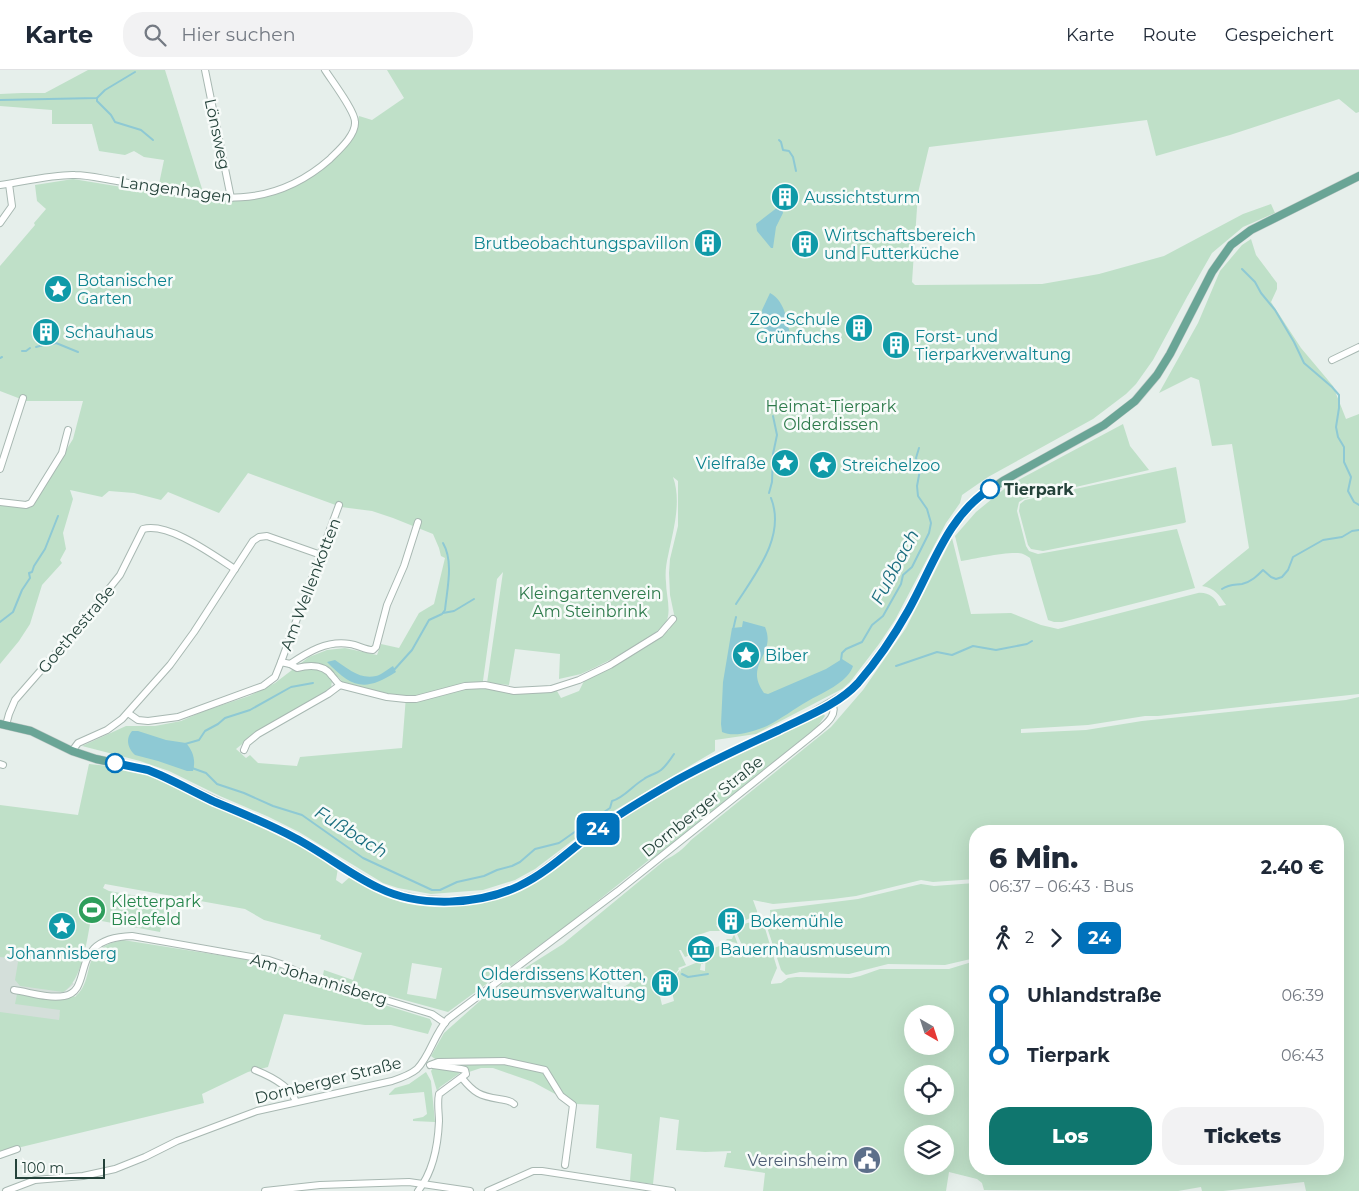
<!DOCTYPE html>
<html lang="de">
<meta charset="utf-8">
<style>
:root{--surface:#fff;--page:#f2f2f3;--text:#1f2937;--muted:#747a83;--line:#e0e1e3;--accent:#0f766e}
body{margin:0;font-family:Montserrat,sans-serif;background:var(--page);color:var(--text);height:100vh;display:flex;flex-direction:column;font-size:19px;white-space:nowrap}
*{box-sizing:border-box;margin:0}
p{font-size:16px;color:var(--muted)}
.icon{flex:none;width:28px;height:28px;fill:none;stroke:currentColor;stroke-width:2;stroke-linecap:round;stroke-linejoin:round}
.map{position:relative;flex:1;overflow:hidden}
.details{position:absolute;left:969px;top:755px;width:375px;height:350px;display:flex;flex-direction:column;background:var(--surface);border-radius:20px;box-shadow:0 5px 20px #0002}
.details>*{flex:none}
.badge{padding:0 10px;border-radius:8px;font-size:18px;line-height:32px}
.needle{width:32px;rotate:141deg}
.fabs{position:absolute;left:904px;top:935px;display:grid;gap:10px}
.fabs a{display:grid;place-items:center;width:50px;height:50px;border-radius:50%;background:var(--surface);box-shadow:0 5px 20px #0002;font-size:25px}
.scale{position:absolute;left:15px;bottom:12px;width:90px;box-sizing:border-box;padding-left:5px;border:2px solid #24423a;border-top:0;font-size:14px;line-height:18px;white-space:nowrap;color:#24423a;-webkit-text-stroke:4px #f7fbf9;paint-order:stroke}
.map>.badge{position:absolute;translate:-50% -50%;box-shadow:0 0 0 2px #fff}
.legs{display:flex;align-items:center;gap:8px;height:55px;padding:0 20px;font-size:16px}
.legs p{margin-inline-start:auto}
.overview{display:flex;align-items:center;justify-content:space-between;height:85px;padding:0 20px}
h1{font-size:28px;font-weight:800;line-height:38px}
.cta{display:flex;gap:10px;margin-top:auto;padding:10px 20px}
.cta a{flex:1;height:58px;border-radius:20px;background:var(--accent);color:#fff;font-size:20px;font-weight:800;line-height:58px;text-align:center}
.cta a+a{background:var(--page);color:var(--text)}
ul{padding:0 20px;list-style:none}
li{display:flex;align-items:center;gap:18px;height:60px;font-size:19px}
li i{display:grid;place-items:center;width:8px;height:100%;margin:0 6px;background:currentColor}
li i::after{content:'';width:12px;height:12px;margin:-6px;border:4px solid;border-radius:50%;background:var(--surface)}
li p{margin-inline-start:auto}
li:first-child i{background:linear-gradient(#0000 50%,currentColor 0)}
li:last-child i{background:linear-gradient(currentColor 50%,#0000 0)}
header{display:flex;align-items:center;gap:30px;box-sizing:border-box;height:70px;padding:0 25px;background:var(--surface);border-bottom:1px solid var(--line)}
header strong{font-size:24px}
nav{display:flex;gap:28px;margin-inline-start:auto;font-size:18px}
.search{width:350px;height:45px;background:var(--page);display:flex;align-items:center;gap:12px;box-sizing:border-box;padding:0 18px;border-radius:20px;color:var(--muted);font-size:19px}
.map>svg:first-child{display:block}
.built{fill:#d4dfda}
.green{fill:#bfe0c8;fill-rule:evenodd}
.water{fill:#8ec9d4}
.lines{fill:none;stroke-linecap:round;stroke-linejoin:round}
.stream{stroke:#8ec9d4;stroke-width:2}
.minor-casing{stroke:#a8b8b2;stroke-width:8}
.major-casing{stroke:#c2cac8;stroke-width:9}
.minor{stroke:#fff;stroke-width:6}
.major{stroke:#6aa596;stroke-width:8}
.line-1-casing{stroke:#fff;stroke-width:11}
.line-1{stroke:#0072bc;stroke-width:8}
.stop-1-dot{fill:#fff;stroke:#0072bc;stroke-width:2.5}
.labels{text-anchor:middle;stroke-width:5;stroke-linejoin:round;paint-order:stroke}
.street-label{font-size:16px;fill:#24423a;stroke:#f7fbf9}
.culture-label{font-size:16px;fill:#0d838f;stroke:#f7fbf9;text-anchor:start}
.park-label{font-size:16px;fill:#2d7a4b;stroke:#f7fbf9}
.stop-label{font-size:16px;font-weight:bold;fill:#24423a;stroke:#f7fbf9;text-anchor:start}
.leisure-label{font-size:16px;fill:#27864d;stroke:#f7fbf9;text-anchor:start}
.service-label{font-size:16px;fill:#4e5e75;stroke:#f7fbf9;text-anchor:end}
.water-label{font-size:18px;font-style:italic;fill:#1c6f80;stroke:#f7fbf9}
</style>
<header>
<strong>Karte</strong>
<div class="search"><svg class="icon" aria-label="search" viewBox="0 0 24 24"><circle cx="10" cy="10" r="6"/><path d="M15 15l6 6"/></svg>Hier suchen</div>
<nav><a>Karte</a><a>Route</a><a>Gespeichert</a></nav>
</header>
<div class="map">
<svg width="1359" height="1121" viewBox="0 0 1359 1121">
<rect width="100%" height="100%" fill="#e6efeb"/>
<polygon class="built" points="0,857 74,914 63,923 59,950 65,954 0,955"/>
<g class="green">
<polygon points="88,0 165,0 203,122 159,114 164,90 144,87 134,81 125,85 99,81 92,54 52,54 52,40 0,36 0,24 22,23 45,23"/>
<path d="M387,0H1359V42L1356,43L1339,29L1230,65L1156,86L1147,50L929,77L918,123L912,212L915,215L1042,214L1099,204L1164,186L1243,144L1271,134L1275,143L1243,157L1212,183L1187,227L1153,290L1136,314L1126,324L1093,349L988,407L962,425L960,433L946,453L895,550L879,574L850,612L842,619L756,664L715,670V681L605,746L535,799L515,810L483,820L431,824L398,818L383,813L299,762L269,747L220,726L169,701L140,691L82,676L126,656H155L181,651L204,641L249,626L275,613L309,587L327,580L345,578L377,585L381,574L399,578L419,543L434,534L445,488L441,486L439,478L433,464L393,448L372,441L341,437L248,403L219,443L168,422L161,430L134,423L109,421L102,427L70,420L73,429L63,463L66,479L60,490L62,493L42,515L30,554L19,571L0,594V435L30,438L73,369L83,331H26L0,321V196L35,155L34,153L46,139L37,131L35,115L73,109L201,130L258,129L292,117L310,107L356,59L359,46L372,50L404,28ZM673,407L678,411V456L670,489L669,503L670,525L675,549L669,560L649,574L584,611L579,621L561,628L557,621L514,623L482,618L497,509L503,502L487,613L509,615L515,579L560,584L559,609C566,607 574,606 581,604C596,598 663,564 667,550C671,539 666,524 666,512C665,504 666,494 668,486C673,461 682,432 673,407ZM338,607L345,615L389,624L406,626L402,678L300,687L297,696L258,693L250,685L246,688L236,679L257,662L327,622L331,618L332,611Z"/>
<path d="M1251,169L1256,185L1277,213V219L1271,232L1301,278L1333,316L1346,349L1359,344V624L1158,646H1145L1088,655L1021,659V663L1086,660L1142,651L1346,630L1359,627V1121H1306L1304,1112L1223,1121H1202L1201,1117L1178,1121L984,1120L982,1113L977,1109L949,1102L946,1121H763L765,1103L724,1097L727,1083H731V1081L705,1082L676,1080L679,1050L660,1047L653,1114L630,1111L632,1084L596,1078L599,1035L576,1034L568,1031L533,1012L493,998H481L469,1002L465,996L442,994L431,986L444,963L481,930L517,903L563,874L665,790C676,785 683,779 691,770L831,657L863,620L906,558L952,468L971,544L1011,543L1041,555L1058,559L1198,523C1208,522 1215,527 1219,536L1226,535C1219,525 1215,518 1202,516L1249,478L1232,374L1212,376L1199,310L1191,307L1159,323L1198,253L1220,201L1242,175ZM975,761H1338V1099H975V891L949,899H880L860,906L851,908L796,907L788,908L781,913L771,914V912L777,898L764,855C754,850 740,851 737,864L741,873L747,877L746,882L736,886L735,883L740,880L734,864L732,869H727L725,871L727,874L729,871L736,873L735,882L731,881L732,883L730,885L728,883L730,881H728V886L722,888L720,882L726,880V876L722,875L706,881L705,901L700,900L701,894H703L705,885L698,892L681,899L679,907L680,900L672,910L674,916L671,917L674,931L662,935L656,909L670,905L672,909L679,899L678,898L686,895L679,880H681L685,887L698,882L693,869L699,866L698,865L710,861H720L716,855L719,853L717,850L719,848L726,855L725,848L733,846L737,853H739L757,845V841L753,830L773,834L833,829L856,826L921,810L933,812L975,809ZM620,898L630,913L616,922L606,908ZM912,944H945V976H912ZM912,1004H945V1036H912ZM912,1064H945V1096H912Z"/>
<path d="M1123,354L1130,376L1149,400L1024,429L1019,432L1017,441L1026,476L1029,481L1038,484L1177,459L1195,518L1062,552H1054L1048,550L1030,488C1028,487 1026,485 1023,484C1013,480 974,489 961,491L955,466L976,442L1009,415Z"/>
<polygon points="1176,397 1186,452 1184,453 1043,481 1031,479 1028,475 1019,441 1020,434 1025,430"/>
<path d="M819,643H823L825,646L817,657L654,789L649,790L570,853L448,942L328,909L323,905L324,900L353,910L362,883L320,869L321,865L264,850L245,839L105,814L103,818L109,821L166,831L160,862L91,849C87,869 82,912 63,922L20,916L15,910L18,892L17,889L0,887V735L78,745L89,694C108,696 128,698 146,703C170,710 192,726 215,736C258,755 299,772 338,798L336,810L342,814L351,806C385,829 399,832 439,834C481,836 518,825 553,801C565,792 576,781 588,772C610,757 632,742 655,729C708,698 765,672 819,643ZM412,893L442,898L436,929L407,924Z"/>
<polygon points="975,813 975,888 945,895 888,894 849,904 800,902 786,905 781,900 766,854 766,850 771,850 770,840 858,829 921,814 934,816"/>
<path d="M123,870L268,893L286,900L300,909L430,949L432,954L428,964L391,955H365L284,944L268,997L248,1002L202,1024L204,1033L13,1079L0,1084V942L59,950L60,940L15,934L17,924L62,930L74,926L75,927C98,907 76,879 123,870Z"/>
<polygon points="433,998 459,1000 460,1003 440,1017 437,1021 431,1001"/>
<polygon points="426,1002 431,1011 435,1052 413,1051 413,1049 423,1047 427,1044 424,1022 389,1025 389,1024 395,1018 409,1014"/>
</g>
<g class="water">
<polygon points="778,137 782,137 783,143 776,157 773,178 771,178 757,161 756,154"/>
<path d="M770,223C786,232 787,252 791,268L765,274L762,240Z"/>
<path d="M743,551L765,557C777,585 743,594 764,623L768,624L826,599L842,589L853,596C852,599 850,603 847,606C837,617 820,624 808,631C794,639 781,649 767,656C754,661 735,668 722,662L721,654L723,612L732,558L742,557Z"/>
<path d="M335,590C347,598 360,610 376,606C381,605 388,599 393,596L396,602C365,622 352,618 327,592Z"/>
<path d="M132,661H138L166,670L186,673C193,681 196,690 193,701H187L158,691L135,685C128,679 125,669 132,661Z"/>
</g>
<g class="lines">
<g class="stream">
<polyline points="97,28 97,31 111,45 115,52 141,60 153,70"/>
<polyline points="0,30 97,28 105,20 135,2"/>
<polyline points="779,70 781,72 783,80 789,81 793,87 796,101"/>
<polyline points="1242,199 1255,212 1261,223 1275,240 1294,272 1304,293 1332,317 1339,325 1339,338 1336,357 1338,367 1344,377 1344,392 1351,407 1348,421 1354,432 1359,435"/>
<polyline points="52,274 56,273 78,282"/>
<polyline points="36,277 47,274 51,275"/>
<polyline points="22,281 26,281 30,278"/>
<polyline points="0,288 2,287"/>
<polyline points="783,405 787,386"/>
<polyline points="769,423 772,412 773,384 777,365 773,346"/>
<path d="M1222,519C1229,514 1234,515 1242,514C1251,512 1257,506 1263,500L1271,507L1276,509L1282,507L1288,500L1293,487L1323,470L1342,467L1352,461L1359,460"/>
<path d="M736,534C756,503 786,466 771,428"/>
<polyline points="443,543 454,541 474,529"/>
<polyline points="0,552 13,542 22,520 30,508 29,503 32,502 34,496 45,479 58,446"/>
<polyline points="733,560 736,547"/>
<polyline points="841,590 842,583 846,579 862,572 872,555 883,546 901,514 903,505 912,497 929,463 931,453 927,439 918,426 917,416 920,400 916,388 919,378"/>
<polyline points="896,596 937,582 952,585 973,576 996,580 1027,574 1032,571"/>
<path d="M393,601L412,580L429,550L442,544L445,540C447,519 454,492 443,473"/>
<polyline points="185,674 199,670 205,661 218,654 225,648 250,640 291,617 313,613"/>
<polyline points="192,698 206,703 217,714 244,723 273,736 302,745 363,788 432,820 440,820 457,812 484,806 497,800 512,796 520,792 535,779 559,773 586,754"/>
<path d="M592,750L610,738L612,731C624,728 632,716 644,709C649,705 656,704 661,700C666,696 670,690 674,684"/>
<polyline points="682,904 688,907 708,904"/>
</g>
<defs>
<g id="minor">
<polyline points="205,0 231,128"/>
<path d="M0,115C21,112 55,104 75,105C89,105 103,109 117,111C196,125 262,149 330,89C339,80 356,65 355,52C355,41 332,11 325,0"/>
<polyline points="0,153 12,136 9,114"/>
<polyline points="1332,290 1359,277"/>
<polyline points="0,399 23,328"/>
<polyline points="0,432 26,435 31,433 62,383 68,360"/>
<polyline points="281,592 339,435"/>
<path d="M290,594L297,598C309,595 324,594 332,606C335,609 336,612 340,615L387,627L406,629H416L465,616L485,615L514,621L551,619L579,610L610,595L660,564L673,549"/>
<path d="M128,643L138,650L148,651L178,647L263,616L275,607L281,592L290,594C308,582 327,570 350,574C358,575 365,580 373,580L376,577L387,535L404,496L418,452"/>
<path d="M6,655L9,644L15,630L77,559L120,505L143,459C169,452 213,485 235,499"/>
<polyline points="244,680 247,673 258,664 328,624 340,615"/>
<polyline points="72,681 78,673 107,660 122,649 170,595 194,562 253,471 259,467 267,466 321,485"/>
<polyline points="0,694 3,695"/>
<path d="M14,920C29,922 48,929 64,926C96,920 65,868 132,866L269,890L284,895L306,906L432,944L445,953"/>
<polyline points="430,995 438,992 504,991 545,1000 561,1026 573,1035 565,1095"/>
<path d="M255,1000C270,1006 291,1016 296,1032"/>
<path d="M462,1008C474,1023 480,1026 499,1029C505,1030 510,1030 514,1034"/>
<polyline points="0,1085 17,1079"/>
<path d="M6,1121L35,1110L83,1106L115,1099L145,1087L177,1071L257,1041L392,1011C401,1008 410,1005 417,999C430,986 434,964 448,949L618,821L814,664C823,656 839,646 832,633"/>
<polyline points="265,1121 320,1115 409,1112 470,1121"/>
<path d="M418,1121C433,1102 438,1075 439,1051C439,1043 437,1033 439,1024L466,1004L465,1000L461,999L433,995"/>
<polyline points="488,1121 533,1101 542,1101 672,1121"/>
</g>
<polyline id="major" points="0,654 31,661 72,681 96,689 148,700 172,710 295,768 386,822 418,829 450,831 483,828 515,818 540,803 595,761 662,719 711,692 807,646 847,623 861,609 897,560 909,541 948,463 971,433 1003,411 1104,355 1135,331 1157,305 1170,284 1212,202 1231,175 1251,160 1359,106"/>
</defs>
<use href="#minor" class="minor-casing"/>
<use href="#major" class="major-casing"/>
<use href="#minor" class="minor"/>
<use href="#major" class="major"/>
</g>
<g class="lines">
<defs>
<path id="line-1" d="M115,693L148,700L160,705C178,713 196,723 215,732C242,743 269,754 295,768C324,783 349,804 379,818C420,838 479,835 519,816C547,803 570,780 594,762C620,743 649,726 677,710C710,692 744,676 779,660C805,647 838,635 858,613C877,591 894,566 908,541C932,499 947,446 990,419"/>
</defs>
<use href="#line-1" class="line-1-casing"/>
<use href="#line-1" class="line-1"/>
</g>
<defs>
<symbol id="building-disc" viewBox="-11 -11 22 22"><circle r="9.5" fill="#0f9aa8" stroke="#f7fbf9"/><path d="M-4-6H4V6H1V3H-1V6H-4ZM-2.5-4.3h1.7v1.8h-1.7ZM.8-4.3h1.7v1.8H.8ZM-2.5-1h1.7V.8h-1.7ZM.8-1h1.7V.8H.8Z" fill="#fff"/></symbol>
<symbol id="sight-disc" viewBox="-11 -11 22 22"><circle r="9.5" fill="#0f9aa8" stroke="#f7fbf9"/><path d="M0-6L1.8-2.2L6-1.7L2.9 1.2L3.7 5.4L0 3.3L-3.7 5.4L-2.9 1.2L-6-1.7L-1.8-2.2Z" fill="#fff"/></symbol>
<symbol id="stadium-disc" viewBox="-11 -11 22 22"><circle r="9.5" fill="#2e9e5b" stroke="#f7fbf9"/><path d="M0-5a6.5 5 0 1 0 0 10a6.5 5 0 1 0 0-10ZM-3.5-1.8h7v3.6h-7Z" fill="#fff"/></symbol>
<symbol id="museum-disc" viewBox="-11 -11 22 22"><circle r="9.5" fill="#0f9aa8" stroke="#f7fbf9"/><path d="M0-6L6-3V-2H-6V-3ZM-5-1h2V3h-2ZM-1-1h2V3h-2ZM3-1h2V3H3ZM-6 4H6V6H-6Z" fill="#fff"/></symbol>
<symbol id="civic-disc" viewBox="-11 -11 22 22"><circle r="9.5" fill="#5c6f8a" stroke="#f7fbf9"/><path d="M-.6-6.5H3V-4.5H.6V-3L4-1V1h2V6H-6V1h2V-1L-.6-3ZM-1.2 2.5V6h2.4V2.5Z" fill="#fff"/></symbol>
</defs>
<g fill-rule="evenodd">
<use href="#building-disc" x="769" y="111" width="32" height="32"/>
<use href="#building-disc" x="692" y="157" width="32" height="32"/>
<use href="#building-disc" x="789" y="158" width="32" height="32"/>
<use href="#sight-disc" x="42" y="203" width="32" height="32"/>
<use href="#building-disc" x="843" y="242" width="32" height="32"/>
<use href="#building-disc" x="30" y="246" width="32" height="32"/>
<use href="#building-disc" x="880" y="259" width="32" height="32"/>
<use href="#sight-disc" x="769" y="377" width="32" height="32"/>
<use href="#sight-disc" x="807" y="379" width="32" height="32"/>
<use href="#sight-disc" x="730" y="569" width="32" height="32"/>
<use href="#stadium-disc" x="76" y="824" width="32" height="32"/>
<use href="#building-disc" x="715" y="835" width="32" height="32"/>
<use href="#sight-disc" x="46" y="840" width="32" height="32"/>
<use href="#museum-disc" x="685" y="863" width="32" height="32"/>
<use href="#building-disc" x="649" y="897" width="32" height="32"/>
<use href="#civic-disc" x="851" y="1074" width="32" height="32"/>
</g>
<g class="stop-1-dot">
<circle cx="990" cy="419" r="9"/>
<circle cx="115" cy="693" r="9"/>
</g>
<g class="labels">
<g class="street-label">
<text transform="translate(218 64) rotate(78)" y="6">Lönsweg</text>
<text transform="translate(176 119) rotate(8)" y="6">Langenhagen</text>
<text transform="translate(310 514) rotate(-69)" y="6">Am Wellenkotten</text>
<text transform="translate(76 559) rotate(-50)" y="6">Goethestraße</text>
<text transform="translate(702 736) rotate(-39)" y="6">Dornberger Straße</text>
<text transform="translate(319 909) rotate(17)" y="6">Am Johannisberg</text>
<text transform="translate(328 1010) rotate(-14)" y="6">Dornberger Straße</text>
</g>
<g class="culture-label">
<text x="804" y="133">Aussichtsturm</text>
<text x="824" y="171">Wirtschaftsbereich<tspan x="824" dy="18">und Futterküche</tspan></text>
<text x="689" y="179" text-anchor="end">Brutbeobachtungspavillon</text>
<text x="77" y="216">Botanischer<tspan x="77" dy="18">Garten</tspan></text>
<text x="840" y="255" text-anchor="end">Zoo-Schule<tspan x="840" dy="18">Grünfuchs</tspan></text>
<text x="65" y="268">Schauhaus</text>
<text x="915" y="272">Forst- und<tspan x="915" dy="18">Tierparkverwaltung</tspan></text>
<text x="766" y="399" text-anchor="end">Vielfraße</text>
<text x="842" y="401">Streichelzoo</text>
<text x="765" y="591">Biber</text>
<text x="750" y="857">Bokemühle</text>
<text x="720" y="885">Bauernhausmuseum</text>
<text x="62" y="889" text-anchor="middle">Johannisberg</text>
<text x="646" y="910" text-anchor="end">Olderdissens Kotten,<tspan x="646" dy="18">Museumsverwaltung</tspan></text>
</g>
<g class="park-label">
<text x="831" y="342">Heimat-Tierpark<tspan x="831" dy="18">Olderdissen</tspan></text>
<text x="590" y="529">Kleingartenverein<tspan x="590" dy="18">Am Steinbrink</tspan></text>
</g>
<g class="stop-label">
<text x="1004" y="425">Tierpark</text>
</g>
<g class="leisure-label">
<text x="111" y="837">Kletterpark<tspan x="111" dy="18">Bielefeld</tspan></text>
</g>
<g class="service-label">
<text x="848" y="1096">Vereinsheim</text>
</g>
<g class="water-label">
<text transform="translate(895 497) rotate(-62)" y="6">Fußbach</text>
<text transform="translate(351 762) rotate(32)" y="6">Fußbach</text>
</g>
</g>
</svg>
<div class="fabs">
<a><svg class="needle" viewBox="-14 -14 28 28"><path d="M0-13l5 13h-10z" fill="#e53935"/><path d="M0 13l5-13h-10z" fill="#747a83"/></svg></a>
<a><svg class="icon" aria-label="locate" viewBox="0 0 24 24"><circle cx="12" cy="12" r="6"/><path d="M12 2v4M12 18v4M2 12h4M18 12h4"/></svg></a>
<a><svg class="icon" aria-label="layers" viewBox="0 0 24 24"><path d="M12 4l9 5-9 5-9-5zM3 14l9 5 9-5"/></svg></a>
</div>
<div class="scale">100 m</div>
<b class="badge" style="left:598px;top:759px;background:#0072bc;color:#fff">24</b>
<section class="details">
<div class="overview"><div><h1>6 Min.</h1><p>06:37 – 06:43 · Bus</p></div><b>2.40 €</b></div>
<div class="legs"><svg class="icon" aria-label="walk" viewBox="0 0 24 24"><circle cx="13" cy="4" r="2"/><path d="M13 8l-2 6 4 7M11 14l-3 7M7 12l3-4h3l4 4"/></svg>2<svg class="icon" aria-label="forward" viewBox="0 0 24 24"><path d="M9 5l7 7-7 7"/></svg><b class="badge" style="background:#0072bc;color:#fff">24</b></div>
<ul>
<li><i style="color:#0072bc"></i><b>Uhlandstraße</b><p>06:39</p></li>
<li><i style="color:#0072bc"></i><b>Tierpark</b><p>06:43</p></li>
</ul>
<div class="cta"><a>Los</a><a>Tickets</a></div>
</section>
</div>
